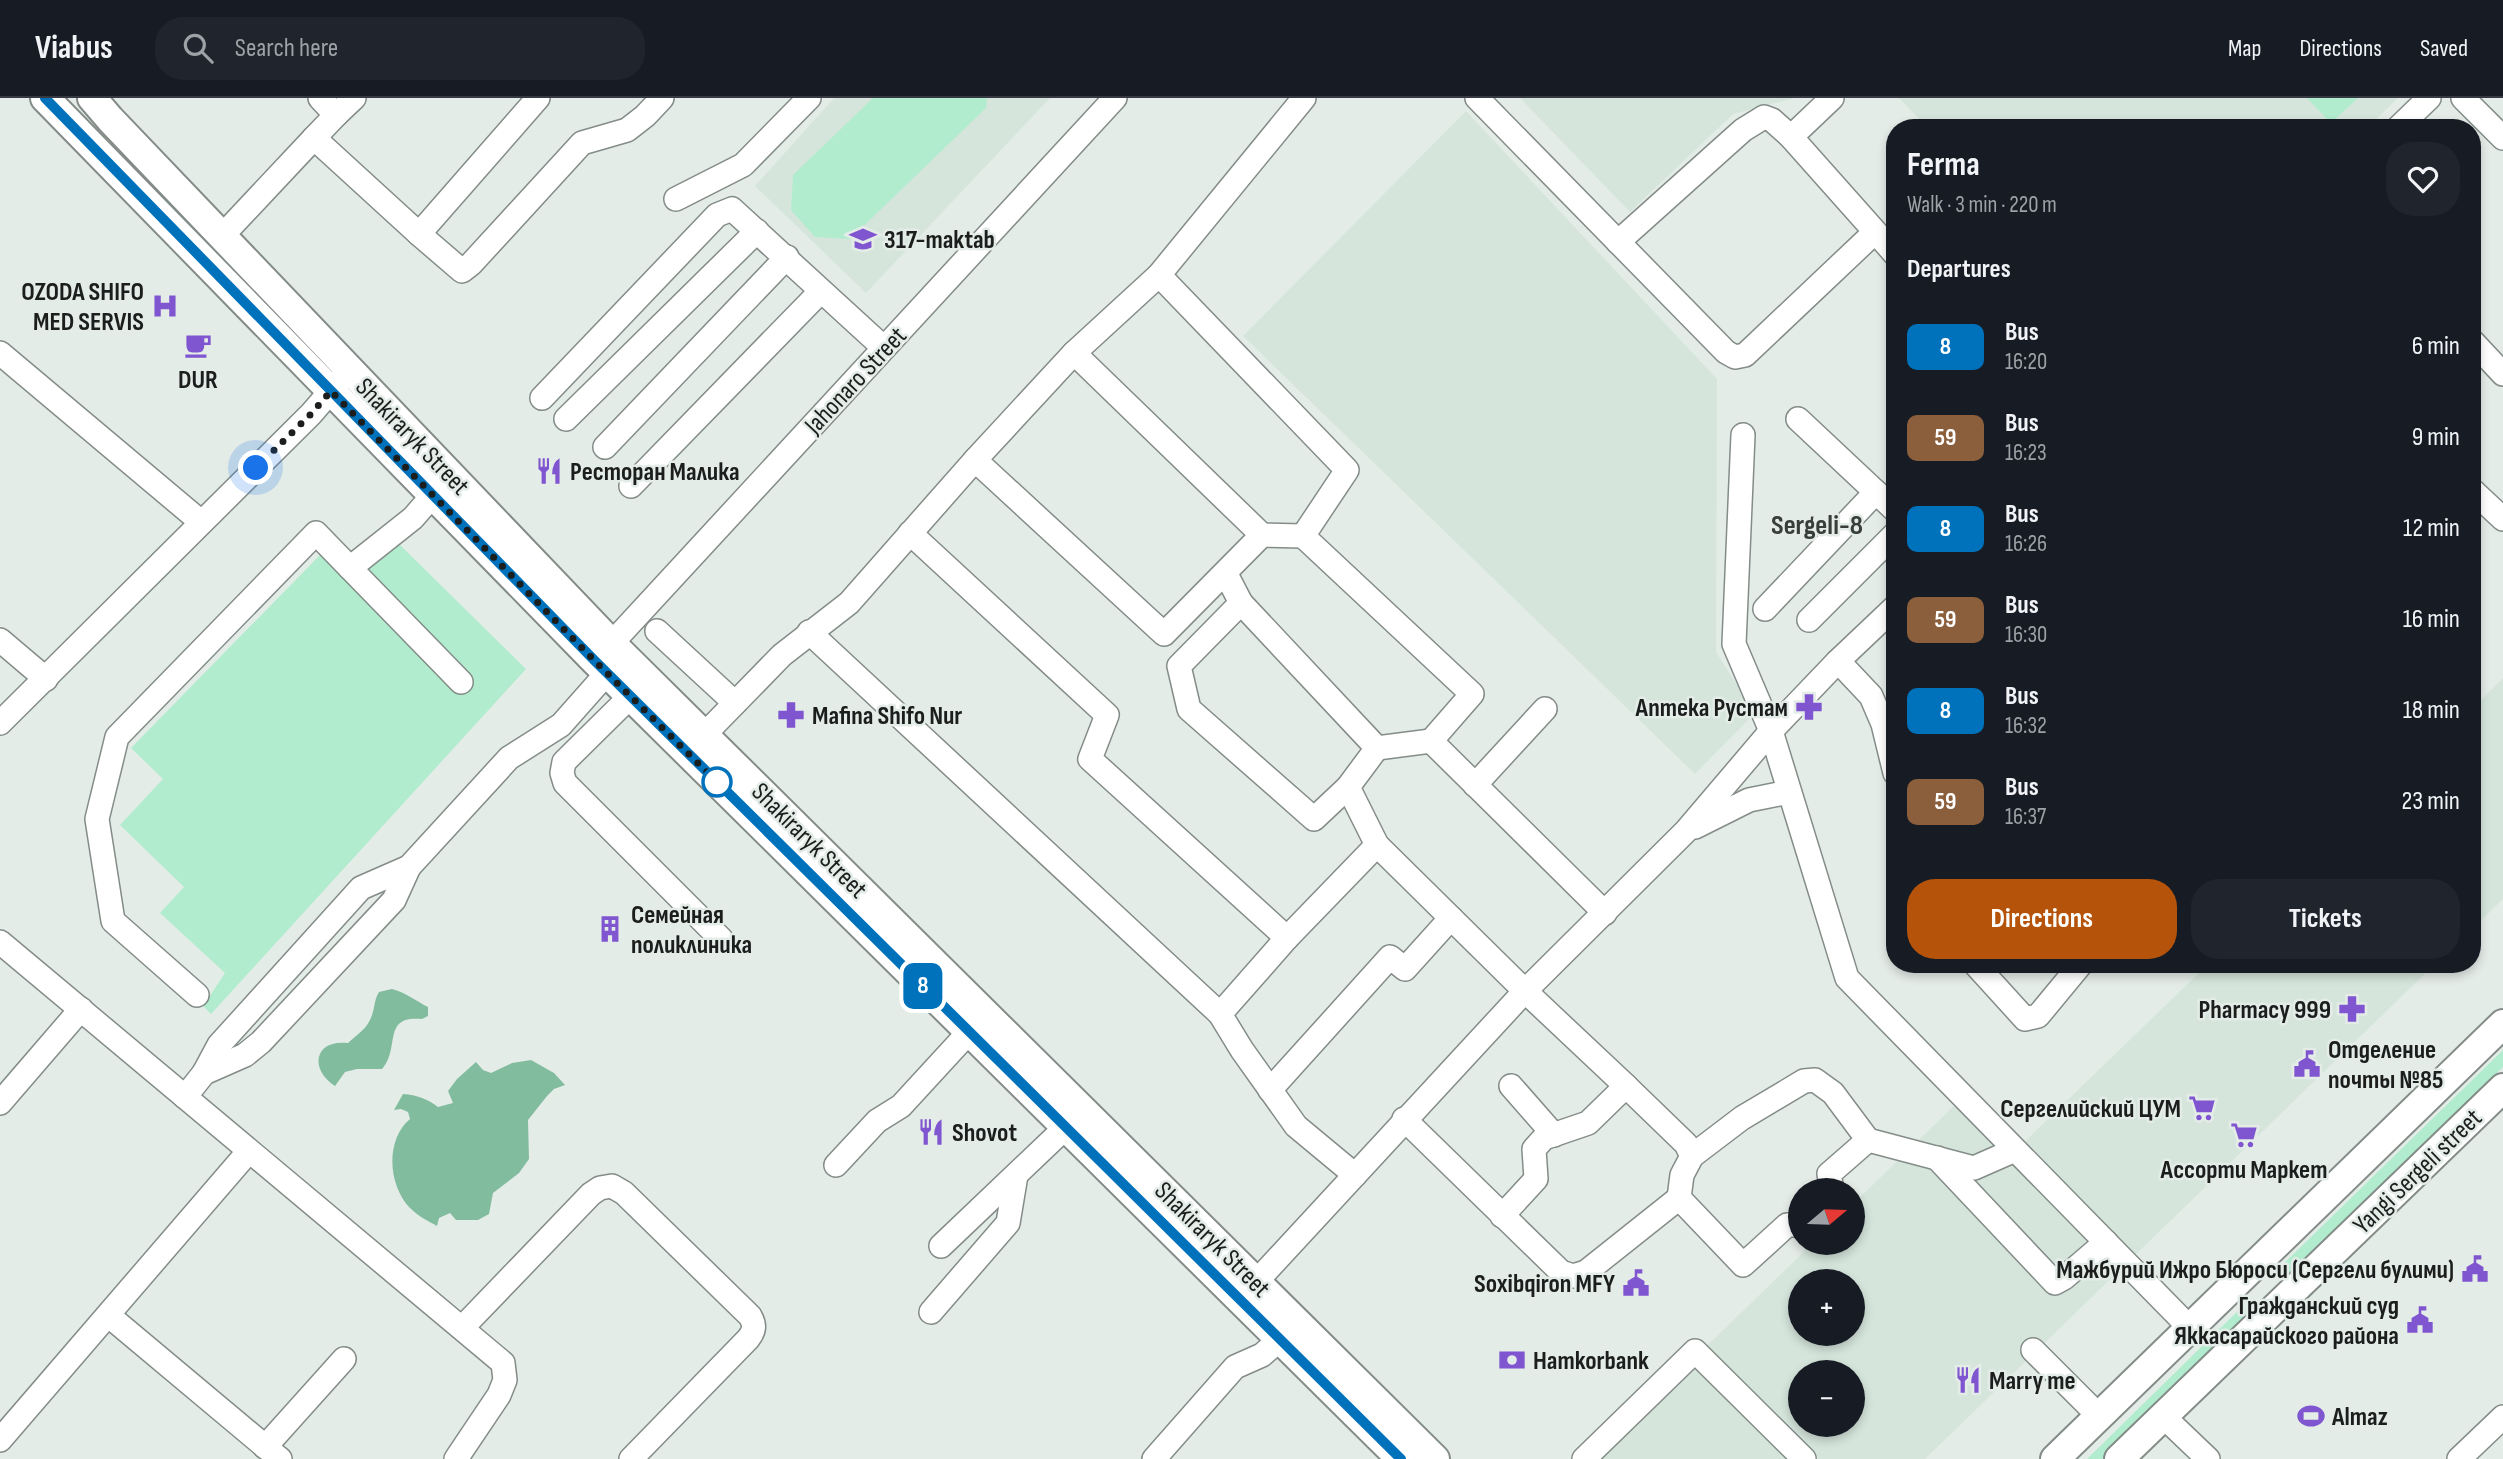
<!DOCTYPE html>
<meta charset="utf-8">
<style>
:root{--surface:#171b24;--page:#20242c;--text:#f1f3f6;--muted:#9ea1a6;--line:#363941;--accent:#b45309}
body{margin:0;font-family:"Sofia Sans Condensed",sans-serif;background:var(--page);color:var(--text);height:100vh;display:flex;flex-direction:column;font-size:26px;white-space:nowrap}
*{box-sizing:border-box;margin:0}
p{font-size:23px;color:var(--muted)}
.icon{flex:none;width:38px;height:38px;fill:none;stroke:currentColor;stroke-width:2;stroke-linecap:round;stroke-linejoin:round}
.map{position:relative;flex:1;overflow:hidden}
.details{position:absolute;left:1886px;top:21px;width:595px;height:854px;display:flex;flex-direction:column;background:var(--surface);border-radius:28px;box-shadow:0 4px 10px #0003}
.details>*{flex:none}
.badge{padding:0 14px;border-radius:10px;font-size:24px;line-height:46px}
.needle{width:46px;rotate:71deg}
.buttons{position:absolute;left:1788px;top:1080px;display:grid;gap:14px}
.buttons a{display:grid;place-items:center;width:77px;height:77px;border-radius:50%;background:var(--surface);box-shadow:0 4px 10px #0003;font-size:35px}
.you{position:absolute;width:35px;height:35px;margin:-18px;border:5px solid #fff;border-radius:50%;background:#1a73e8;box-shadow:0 0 0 10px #1a73e833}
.map>.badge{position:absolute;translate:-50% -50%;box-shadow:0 0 0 4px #fff}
h2{padding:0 21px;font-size:26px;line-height:63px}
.round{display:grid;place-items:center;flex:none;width:74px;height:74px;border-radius:28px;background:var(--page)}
.overview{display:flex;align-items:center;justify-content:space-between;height:119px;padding:0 21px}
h1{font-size:33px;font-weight:700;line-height:52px}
.primary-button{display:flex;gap:14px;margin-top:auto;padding:14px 21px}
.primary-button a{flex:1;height:80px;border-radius:28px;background:var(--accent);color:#fff;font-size:28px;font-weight:700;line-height:80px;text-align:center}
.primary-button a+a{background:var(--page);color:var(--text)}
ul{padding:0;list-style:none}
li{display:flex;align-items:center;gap:21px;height:91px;padding:0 21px}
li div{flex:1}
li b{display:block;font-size:26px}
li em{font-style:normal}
li .badge{min-width:77px;font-weight:700;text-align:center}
header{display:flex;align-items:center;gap:42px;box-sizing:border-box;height:98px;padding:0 35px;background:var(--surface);border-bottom:2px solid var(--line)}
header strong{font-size:33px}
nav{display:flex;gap:38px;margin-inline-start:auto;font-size:24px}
.search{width:490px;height:63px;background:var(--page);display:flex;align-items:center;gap:18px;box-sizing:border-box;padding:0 24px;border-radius:28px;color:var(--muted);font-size:26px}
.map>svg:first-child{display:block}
.built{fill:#d5e5dc;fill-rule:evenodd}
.green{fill:#b1ecce}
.water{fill:#82bc9e}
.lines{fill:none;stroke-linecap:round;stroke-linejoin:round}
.minor-casing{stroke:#848c88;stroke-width:26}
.major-casing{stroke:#848c88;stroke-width:32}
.minor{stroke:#fff;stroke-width:23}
.major{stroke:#fff;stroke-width:28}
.line-casing{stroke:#fff;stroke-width:16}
.line{stroke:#0072bc;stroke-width:10}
.walk{stroke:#1b1e1d;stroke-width:7;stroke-dasharray:0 12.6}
.stop-dot{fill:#fff;stroke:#0072bc;stroke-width:3.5}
.labels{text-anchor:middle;stroke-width:5;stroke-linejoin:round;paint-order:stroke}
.poi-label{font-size:26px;font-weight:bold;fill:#1b1e1d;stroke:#e4ece8;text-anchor:start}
.street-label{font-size:26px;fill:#1b1e1d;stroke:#e4ece8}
.neighbourhood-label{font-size:28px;font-weight:bold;fill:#383f3b;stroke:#e4ece8}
</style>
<header>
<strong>Viabus</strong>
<div class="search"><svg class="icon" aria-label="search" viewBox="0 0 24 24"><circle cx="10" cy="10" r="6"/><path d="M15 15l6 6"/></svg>Search here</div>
<nav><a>Map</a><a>Directions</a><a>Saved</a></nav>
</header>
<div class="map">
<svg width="2503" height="1361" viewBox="0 0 2503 1361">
<rect width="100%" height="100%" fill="#e4ece8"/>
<g class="built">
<polygon points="834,0 1050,0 866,195 755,88"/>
<polygon points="1520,0 1794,0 1733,16 1630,114"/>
<polygon points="1899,0 2398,0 2367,30 1928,30"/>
<polygon points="1466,13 1717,281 1716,554 1755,615 1695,676 1243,238"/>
<polygon points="2503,580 2503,801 2473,830 2473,610"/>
<path d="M2208,866H2435L1925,1361H1590L1813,1145L1853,1144V1106L1961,1001L2013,1055ZM1801,1183H1853V1236H1801ZM1801,1274H1853V1326H1801Z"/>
</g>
<g class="green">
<polygon points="873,0 987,0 986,10 850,141 815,139 791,112 793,77"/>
<polygon points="2307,0 2358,0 2331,25"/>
<polygon points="396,443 526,571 211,916 203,908 225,875 160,815 184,789 120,727 163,681 131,650 321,456 464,596 473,584 365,474"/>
<polygon points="2503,952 2503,969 2289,1178 2280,1169"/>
<polygon points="2243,1208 2250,1216 2102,1361 2087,1361"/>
</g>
<g class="water">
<path d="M392,891C405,894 416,903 428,909V918L422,921C381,917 401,950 382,971H357L345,974L335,988C309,971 314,941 348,945C358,936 368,930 372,917C375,909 374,902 379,894Z"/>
<path d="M531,962L554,975L565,987L554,991L547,998L528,1022L529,1061L519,1075L493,1095L489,1116L478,1122H456L450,1115L439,1120L437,1128C428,1123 418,1118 410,1110C388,1087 385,1042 410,1021L408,1014L401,1011L394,1012L403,996C417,997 428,1001 438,1009L453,1005L448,993L457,981L476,964L483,972L491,975L512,965Z"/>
</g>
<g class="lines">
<defs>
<g id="minor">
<polyline points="1477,0 1726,254 1735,259 1745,257 1875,134"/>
<polyline points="2463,0 2503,40"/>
<polyline points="336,17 354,0"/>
<polyline points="2398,30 2429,0"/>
<polyline points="1791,39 1832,0"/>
<polyline points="314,40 336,17 320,0"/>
<polyline points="676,101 743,67 809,0"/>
<polyline points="419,136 538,0"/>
<polyline points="222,138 314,40 419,136 462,173 471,166 582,45 627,32 645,18 662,0"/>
<polyline points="1618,144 1743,32 1764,19 1772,22 1791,39 1895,156"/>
<polyline points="1159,177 1347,372 1303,438 1262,437 1074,255 975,362 1164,536 1262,437"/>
<polyline points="2473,244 2503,276"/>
<polyline points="0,255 201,424"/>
<polyline points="1074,255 1159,177 1304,0"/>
<polyline points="542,300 717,117 732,111 884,250"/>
<polyline points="566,321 757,133"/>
<polyline points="1798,321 1895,412"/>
<polyline points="1743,337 1734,546 1771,633 1847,880 2190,1230"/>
<polyline points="605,349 787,159"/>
<polyline points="631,388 821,193"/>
<polyline points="2473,393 2503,421"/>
<polyline points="910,435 1107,617 1090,661 1287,840"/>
<polyline points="1303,438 1472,596 1431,643 1605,815"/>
<polyline points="350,470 461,584"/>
<polyline points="1226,476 1241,505 1377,650 1348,689 1377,747 1287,840 1220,916 1242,952 1296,1028 1355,1077"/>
<polyline points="1241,505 1179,568 1189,611 1314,721 1348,689"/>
<polyline points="1765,511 1876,394"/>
<polyline points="1809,522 1895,436"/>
<polyline points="657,533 735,605"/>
<polyline points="809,534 1220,916"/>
<polyline points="0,542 46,581"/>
<polyline points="600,558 1115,0"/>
<polyline points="1838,563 1871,598 1883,626 1895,675"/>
<polyline points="641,588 564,664 562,675 565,685 721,841"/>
<polyline points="0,625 311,316 343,279"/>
<polyline points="704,637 782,557 849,505 975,362"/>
<polyline points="1377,650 1431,643"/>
<polyline points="1475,687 1545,611"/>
<polyline points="1695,729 1749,702 1789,694"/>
<polyline points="1377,747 1525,893 1626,988 1588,1025 1544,1040 1534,1051 1536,1081 1502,1118"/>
<polyline points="0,844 503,1265 505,1282 499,1297 456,1361"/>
<polyline points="1975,866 2025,921 2038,918 2081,866"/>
<polyline points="197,897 113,823 97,721 117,639 316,435 350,470 413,420 433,397"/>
<polyline points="204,975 245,957 261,944 394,802 409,769"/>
<polyline points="1511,988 1554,1037"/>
<polyline points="1626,988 1686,1046 1692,1058 1682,1077 1679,1100 1743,1167 1787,1127 1801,1127"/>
<polyline points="1270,992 1390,859 1405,871 1451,820"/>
<polyline points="185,999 204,975 219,947 361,790 409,769 509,660 561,627 607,575"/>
<polyline points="0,1005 81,911"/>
<polyline points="1404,1021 1561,1174 1573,1178 1586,1174 1679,1100"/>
<polyline points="1692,1058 1742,1020 1804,983 1815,982 1833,995 1868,1042"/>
<polyline points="1937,1060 2055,1185 2064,1180 2106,1144"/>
<polyline points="836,1067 877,1023 901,1008 969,934"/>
<polyline points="1832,1092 1829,1076 1868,1042 1974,1070 2015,1052"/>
<polyline points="941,1148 1066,1029"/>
<polyline points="1256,1184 1525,893 1686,733 1771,633 1838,563 1895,509"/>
<polyline points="931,1214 1008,1125 1016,1077"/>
<polyline points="108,1217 280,1361"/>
<path d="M462,1230L591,1096L600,1090L612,1088L624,1095L750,1218C755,1227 755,1232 748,1241L631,1361"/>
<polyline points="2033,1252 2099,1318"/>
<polyline points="2163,1318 2208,1361"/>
<polyline points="0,1342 249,1053"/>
<polyline points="265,1349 344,1261"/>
<polyline points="1154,1361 1235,1269 1262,1257 1293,1230"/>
<polyline points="1584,1361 1695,1253 1804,1361"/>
<polyline points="2459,1361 2503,1319"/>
</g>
<g id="major">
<polyline points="45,0 595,563 1401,1361"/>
<polyline points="92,0 110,21 612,546 1435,1361"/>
<polyline points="2055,1361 2503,926"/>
<polyline points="2119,1361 2503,990"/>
</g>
</defs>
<use href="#minor" class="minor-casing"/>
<use href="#major" class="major-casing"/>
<use href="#minor" class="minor"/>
<use href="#major" class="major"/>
</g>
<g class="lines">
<defs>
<polyline id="line" points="45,0 595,563 1401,1361"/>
</defs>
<use href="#line" class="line-casing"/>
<use href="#line" class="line"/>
<polyline class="walk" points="256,370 311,316 331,293 595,563 717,684"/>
</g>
<defs>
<symbol id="school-bare" viewBox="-9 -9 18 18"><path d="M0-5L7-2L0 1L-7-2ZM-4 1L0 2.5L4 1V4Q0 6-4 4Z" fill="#8056d0" stroke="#e4ece8" stroke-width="2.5" paint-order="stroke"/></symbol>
<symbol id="hospital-bare" viewBox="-9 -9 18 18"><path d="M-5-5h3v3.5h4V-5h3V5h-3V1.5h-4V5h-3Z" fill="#8056d0" stroke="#e4ece8" stroke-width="2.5" paint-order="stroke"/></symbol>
<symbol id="cafe-bare" viewBox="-9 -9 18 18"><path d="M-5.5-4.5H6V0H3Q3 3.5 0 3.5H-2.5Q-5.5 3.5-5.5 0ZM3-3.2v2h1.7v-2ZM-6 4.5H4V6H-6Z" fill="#8056d0" stroke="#e4ece8" stroke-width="2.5" paint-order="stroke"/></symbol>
<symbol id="restaurant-bare" viewBox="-9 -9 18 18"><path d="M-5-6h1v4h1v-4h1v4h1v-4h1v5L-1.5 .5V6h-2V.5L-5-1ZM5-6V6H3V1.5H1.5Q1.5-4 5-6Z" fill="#8056d0" stroke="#e4ece8" stroke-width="2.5" paint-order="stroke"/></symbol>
<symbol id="pharmacy-bare" viewBox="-9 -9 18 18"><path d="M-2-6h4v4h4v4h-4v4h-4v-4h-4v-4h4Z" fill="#8056d0" stroke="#e4ece8" stroke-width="2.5" paint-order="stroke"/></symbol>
<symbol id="building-bare" viewBox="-9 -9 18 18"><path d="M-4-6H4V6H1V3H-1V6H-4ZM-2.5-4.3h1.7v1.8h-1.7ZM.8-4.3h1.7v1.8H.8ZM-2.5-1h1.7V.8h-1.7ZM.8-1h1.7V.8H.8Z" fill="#8056d0" stroke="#e4ece8" stroke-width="2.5" paint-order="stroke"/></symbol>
<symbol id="civic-bare" viewBox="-9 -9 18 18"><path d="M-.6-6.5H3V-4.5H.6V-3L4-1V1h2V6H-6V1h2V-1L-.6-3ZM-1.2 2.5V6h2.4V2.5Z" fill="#8056d0" stroke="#e4ece8" stroke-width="2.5" paint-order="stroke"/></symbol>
<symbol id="supermarket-bare" viewBox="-9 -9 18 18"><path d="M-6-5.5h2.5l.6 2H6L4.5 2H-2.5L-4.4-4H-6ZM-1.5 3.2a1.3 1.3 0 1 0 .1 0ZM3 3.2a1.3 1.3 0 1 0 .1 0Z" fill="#8056d0" stroke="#e4ece8" stroke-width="2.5" paint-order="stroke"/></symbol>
<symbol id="bank-bare" viewBox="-9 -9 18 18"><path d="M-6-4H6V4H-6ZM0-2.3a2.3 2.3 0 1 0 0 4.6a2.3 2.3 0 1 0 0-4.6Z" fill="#8056d0" stroke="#e4ece8" stroke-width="2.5" paint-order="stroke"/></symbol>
<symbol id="stadium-bare" viewBox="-9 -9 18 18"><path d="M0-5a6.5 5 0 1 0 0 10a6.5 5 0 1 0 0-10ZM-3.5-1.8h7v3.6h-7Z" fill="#8056d0" stroke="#e4ece8" stroke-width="2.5" paint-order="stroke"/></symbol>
</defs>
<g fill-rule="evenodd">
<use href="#school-bare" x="844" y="122" width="38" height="38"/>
<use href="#hospital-bare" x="146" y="189" width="38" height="38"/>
<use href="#cafe-bare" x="179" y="228" width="38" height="38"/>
<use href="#restaurant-bare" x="530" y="354" width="38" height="38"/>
<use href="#pharmacy-bare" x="1790" y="590" width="38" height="38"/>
<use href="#pharmacy-bare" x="772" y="598" width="38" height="38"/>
<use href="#building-bare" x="591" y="812" width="38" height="38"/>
<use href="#pharmacy-bare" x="2333" y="892" width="38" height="38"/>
<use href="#civic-bare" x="2288" y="947" width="38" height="38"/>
<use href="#supermarket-bare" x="2183" y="991" width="38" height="38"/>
<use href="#restaurant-bare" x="912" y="1015" width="38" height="38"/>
<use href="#supermarket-bare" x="2225" y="1018" width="38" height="38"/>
<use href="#civic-bare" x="2456" y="1152" width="38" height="38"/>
<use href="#civic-bare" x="1617" y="1166" width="38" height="38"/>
<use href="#civic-bare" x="2401" y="1203" width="38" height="38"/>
<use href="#bank-bare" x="1493" y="1243" width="38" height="38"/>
<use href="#restaurant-bare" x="1949" y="1263" width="38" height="38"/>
<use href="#stadium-bare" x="2292" y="1299" width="38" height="38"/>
</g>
<circle class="stop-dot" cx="717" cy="684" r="14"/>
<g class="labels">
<g class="poi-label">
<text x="884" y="150">317-maktab</text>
<text x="144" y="202" text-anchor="end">OZODA SHIFO<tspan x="144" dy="30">MED SERVIS</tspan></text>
<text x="198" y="290" text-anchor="middle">DUR</text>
<text x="570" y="382">Ресторан Малика</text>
<text x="1788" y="618" text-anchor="end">Аптека Рустам</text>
<text x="812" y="626">Mafina Shifo Nur</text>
<text x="631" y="825">Семейная<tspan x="631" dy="30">поликлиника</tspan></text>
<text x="2331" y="920" text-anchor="end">Pharmacy 999</text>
<text x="2328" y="960">Отделение<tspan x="2328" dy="30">почты №85</tspan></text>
<text x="2181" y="1019" text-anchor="end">Сергелийский ЦУМ</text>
<text x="952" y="1043">Shovot</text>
<text x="2244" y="1080" text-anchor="middle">Ассорти Маркет</text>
<text x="2454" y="1180" text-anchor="end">Мажбурий Ижро Бюроси (Сергели булими)</text>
<text x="1615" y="1194" text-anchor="end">Soxibqiron MFY</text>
<text x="2399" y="1216" text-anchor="end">Гражданский суд<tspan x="2399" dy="30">Яккасарайского района</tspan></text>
<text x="1533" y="1271">Hamkorbank</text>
<text x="1989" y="1291">Marry me</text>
<text x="2332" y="1327">Almaz</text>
</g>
<g class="street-label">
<text transform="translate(855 282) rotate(-47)" y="9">Jahonaro Street</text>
<text transform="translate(413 338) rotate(46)" y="9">Shakiraryk Street</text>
<text transform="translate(810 742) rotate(45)" y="9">Shakiraryk Street</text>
<text transform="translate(2417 1073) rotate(-44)" y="9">Yangi Sergeli street</text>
<text transform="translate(1213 1141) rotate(45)" y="9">Shakiraryk Street</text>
</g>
<g class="neighbourhood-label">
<text x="1817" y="436">Sergeli-8</text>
</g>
</g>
</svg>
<div class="buttons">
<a><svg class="needle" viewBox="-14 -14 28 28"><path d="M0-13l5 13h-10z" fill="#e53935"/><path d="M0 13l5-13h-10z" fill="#9ea1a6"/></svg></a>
<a>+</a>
<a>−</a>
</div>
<div class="you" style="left:256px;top:370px"></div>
<b class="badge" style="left:923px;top:888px;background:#0072bc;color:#fff">8</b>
<section class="details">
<div class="overview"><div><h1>Ferma</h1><p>Walk · 3 min · 220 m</p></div><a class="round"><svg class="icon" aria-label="heart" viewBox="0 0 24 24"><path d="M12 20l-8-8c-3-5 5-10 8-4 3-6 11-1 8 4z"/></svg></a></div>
<h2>Departures</h2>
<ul>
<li><span class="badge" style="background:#0072bc;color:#fff">8</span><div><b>Bus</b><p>16:20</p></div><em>6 min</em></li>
<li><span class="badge" style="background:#8b5e3c;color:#fff">59</span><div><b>Bus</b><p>16:23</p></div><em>9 min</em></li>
<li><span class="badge" style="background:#0072bc;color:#fff">8</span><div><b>Bus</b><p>16:26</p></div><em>12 min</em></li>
<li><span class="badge" style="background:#8b5e3c;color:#fff">59</span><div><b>Bus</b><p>16:30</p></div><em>16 min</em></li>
<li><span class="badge" style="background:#0072bc;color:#fff">8</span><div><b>Bus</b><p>16:32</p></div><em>18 min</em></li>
<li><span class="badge" style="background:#8b5e3c;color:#fff">59</span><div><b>Bus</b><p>16:37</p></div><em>23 min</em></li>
</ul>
<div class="primary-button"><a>Directions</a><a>Tickets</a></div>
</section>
</div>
